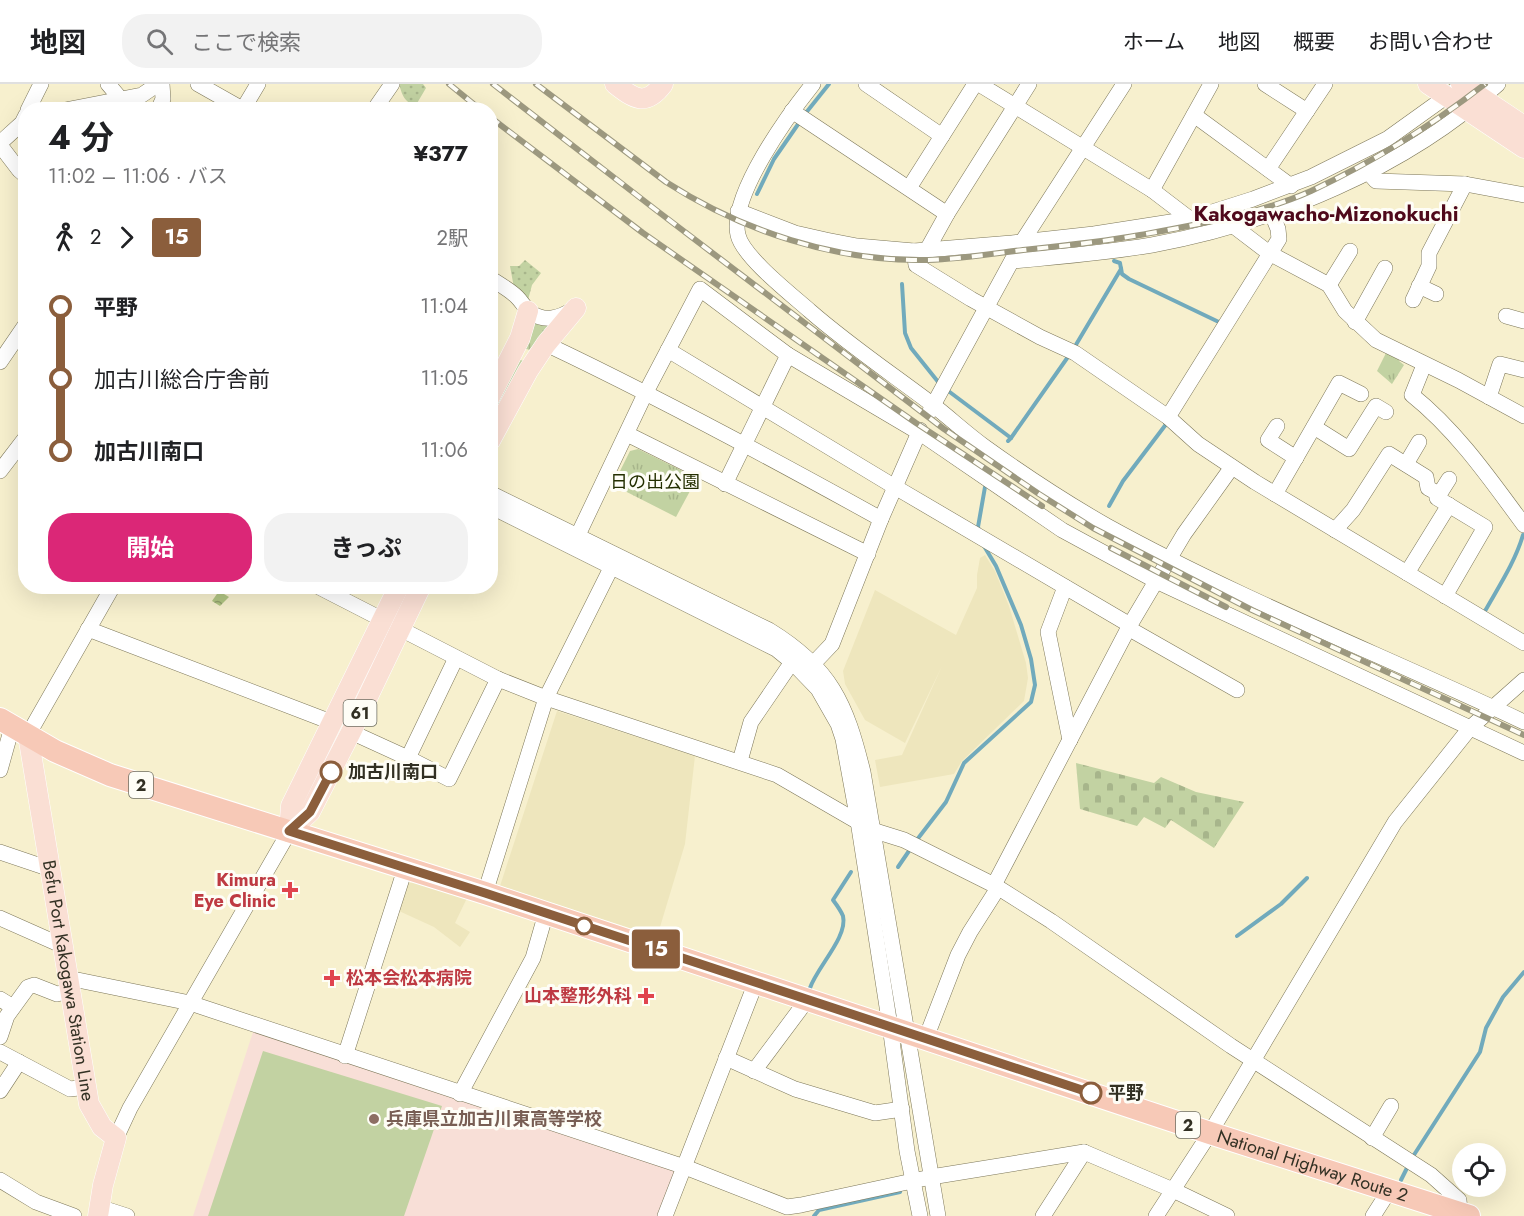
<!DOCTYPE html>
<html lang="ja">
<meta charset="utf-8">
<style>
:root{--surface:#fff;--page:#f2f2f2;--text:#202124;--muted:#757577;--line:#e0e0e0;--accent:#db2777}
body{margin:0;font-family:Jost,"Noto Sans JP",sans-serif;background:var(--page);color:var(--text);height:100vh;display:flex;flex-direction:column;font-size:22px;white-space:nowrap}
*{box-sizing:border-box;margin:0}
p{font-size:20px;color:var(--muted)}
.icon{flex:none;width:33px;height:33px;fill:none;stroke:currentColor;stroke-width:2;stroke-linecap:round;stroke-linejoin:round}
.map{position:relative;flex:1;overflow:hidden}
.side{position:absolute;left:18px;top:18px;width:480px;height:492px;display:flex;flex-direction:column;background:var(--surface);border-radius:24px;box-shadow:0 6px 24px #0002}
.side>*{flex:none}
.badge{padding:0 12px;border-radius:4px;font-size:21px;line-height:39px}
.controls{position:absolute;left:1452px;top:1059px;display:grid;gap:12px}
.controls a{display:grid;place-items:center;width:54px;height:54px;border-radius:50%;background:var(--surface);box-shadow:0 6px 24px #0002;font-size:30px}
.map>.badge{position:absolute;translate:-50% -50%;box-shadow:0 0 0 3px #fff}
.legs{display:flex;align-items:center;gap:9px;height:66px;padding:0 30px;font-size:20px}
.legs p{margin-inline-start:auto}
.headline{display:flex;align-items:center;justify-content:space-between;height:102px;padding:0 30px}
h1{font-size:33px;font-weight:700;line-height:45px}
.button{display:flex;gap:12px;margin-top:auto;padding:12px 30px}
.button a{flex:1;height:69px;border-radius:24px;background:var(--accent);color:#fff;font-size:24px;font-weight:700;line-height:69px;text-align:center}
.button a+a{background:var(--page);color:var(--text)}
ul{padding:0 30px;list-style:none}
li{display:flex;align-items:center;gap:21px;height:72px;font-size:22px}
li i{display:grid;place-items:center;width:9px;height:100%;margin:0 8px;background:currentColor}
li i::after{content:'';width:15px;height:15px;margin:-8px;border:4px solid;border-radius:50%;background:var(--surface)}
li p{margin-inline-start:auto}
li:first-child i{background:linear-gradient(#0000 50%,currentColor 0)}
li:last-child i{background:linear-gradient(currentColor 50%,#0000 0)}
header{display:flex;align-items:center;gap:36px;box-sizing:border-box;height:84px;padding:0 30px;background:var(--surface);border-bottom:2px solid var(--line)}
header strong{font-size:28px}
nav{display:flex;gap:33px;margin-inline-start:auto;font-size:21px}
.search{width:420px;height:54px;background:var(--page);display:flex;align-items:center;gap:15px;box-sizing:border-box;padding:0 21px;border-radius:24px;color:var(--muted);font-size:22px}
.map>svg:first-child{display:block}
.built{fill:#eee6bd}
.education{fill:#f8dfd7}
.grass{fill:url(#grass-tufts)}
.forest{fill:url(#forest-crowns)}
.cemetery{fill:url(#cemetery-stones)}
.garden{fill:url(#garden-dots)}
.pitch{fill:#c2d2a2}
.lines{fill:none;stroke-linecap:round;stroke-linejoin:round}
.stream{stroke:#71aabc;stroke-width:4}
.minor-casing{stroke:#7d7759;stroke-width:16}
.major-casing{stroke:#fff;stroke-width:21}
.highway-casing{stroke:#fff;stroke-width:24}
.minor{stroke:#fff;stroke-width:15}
.major{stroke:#fadfd4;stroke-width:20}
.highway{stroke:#f7c9b7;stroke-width:22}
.rail-casing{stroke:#9c987f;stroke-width:6}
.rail{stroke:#fefdf6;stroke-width:4;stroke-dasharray:11;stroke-linecap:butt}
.line-1-casing{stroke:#fff;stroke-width:14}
.line-1{stroke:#8b5e3c;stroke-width:9}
.stop-1-dot{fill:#fff;stroke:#8b5e3c;stroke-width:3}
.health-dot{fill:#e0444e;stroke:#fefdf6;stroke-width:2}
.education-dot{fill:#8d6e63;stroke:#fefdf6;stroke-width:2}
.labels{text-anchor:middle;stroke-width:6;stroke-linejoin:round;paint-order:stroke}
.shield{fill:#fefdf6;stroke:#6f6e62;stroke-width:1.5}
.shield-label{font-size:16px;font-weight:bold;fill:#323023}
.park-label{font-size:18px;fill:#242f00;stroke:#fefdf6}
.stop-label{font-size:18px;font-weight:bold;fill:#323023;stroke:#fefdf6;text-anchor:start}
.health-label{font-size:18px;font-weight:bold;fill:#be3a42;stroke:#fefdf6;text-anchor:end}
.street-label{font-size:18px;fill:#323023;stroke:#fefdf6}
.education-label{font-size:18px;font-weight:bold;fill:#785e54;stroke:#fefdf6;text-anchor:start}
.quarter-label{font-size:21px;font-weight:bold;fill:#4f091b;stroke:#fefdf6}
</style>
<header>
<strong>地図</strong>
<div class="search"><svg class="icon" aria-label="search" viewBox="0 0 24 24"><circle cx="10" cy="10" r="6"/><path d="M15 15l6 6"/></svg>ここで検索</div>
<nav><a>ホーム</a><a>地図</a><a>概要</a><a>お問い合わせ</a></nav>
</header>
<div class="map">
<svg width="1524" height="1132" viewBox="0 0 1524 1132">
<defs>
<pattern id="grass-tufts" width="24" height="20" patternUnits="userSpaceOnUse" patternTransform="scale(1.5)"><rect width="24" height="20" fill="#c2d2a2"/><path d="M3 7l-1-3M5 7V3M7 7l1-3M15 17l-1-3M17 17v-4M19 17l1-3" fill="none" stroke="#a7b58b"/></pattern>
<pattern id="forest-crowns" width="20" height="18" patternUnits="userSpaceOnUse" patternTransform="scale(1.5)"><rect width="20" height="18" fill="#b1c583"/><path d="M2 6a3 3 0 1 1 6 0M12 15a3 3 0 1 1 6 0" fill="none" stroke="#91a06b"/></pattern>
<pattern id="cemetery-stones" width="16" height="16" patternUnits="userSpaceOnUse" patternTransform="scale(1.5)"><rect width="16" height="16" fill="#c2d2a2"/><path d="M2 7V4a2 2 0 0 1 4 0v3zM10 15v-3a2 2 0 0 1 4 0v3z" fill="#a7b58b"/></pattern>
<pattern id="garden-dots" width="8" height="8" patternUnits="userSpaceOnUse" patternTransform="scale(1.5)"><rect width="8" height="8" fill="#c2d2a2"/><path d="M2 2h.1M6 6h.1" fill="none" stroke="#a7b58b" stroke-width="1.8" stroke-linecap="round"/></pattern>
</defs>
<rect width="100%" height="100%" fill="#f7f0ce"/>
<g class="built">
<polygon points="985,471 995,487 1009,522 1026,579 1028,594 1024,617 962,677 954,690 880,703 875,676 902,671 942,582 905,659 865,636 845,600 843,587 875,506 956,551 977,504 977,491 980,474"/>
<polygon points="557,627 695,672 685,760 657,853 500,802"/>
<polygon points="413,798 467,814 455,839 470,848 460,863 434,843 399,827 407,800"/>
</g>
<polygon class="education" points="253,948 342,975 676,1087 659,1132 193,1132"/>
<g class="grass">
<polygon points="533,238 548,241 547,246 529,266 523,263"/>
<polygon points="1386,269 1400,273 1399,277 1404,281 1392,300 1377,287"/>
<polygon points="517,275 524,277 491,334 491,328"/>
<polygon points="638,365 697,394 676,433 613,401 630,367"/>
</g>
<polygon class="forest" points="219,507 229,513 220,522 212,517"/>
<polygon class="cemetery" points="1076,679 1154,699 1161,693 1196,708 1244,718 1214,764 1171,736 1165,744 1144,733 1137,742 1080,725"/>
<g class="garden">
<path d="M399,0H423L426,4L416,21C404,19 402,10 399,0Z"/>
<polygon points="525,176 541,189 532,201 528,216 514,204 510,182 519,182"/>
</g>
<polygon class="pitch" points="263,967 442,1022 404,1132 208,1132"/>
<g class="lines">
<g class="stream">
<polyline points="805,30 829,0"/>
<polyline points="757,110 774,75 801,36"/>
<polyline points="1121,184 1122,190 1129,195 1223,240"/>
<polyline points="902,200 905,249 911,264 939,299"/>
<polyline points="1074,264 1121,185 1120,179 1114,177"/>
<polyline points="947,306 1011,354 1008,357"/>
<polyline points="1011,354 1070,270"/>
<polyline points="1109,422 1123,397 1167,339"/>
<polyline points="979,446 978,443 985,403"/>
<path d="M1485,527C1499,502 1515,478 1523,451"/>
<polyline points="916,757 946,718 964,679 1031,618 1035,601 1031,575 1021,541 996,482 984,462"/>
<polyline points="898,783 911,764"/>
<polyline points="1237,852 1281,820 1307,794"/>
<path d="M810,904C817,883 848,853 843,832C841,827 836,820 833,816L851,788"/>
<polyline points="1412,1074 1480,968 1486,944 1503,913 1524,888"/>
<polyline points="1401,1096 1409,1080"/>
<polyline points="814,1132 819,1126 900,1108"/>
</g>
<defs>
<g id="minor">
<polyline points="108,0 130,26"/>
<polyline points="198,0 244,26"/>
<path d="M813,0C789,30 729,112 738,151C743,173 792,211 810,227C849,261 892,290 933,321C951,335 967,350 985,363C1024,391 1065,418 1107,442C1241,516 1385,572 1524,638"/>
<polyline points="866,0 942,52"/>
<polyline points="979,0 1152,106 1190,135"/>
<polyline points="1265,0 1307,27"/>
<polyline points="243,25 258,0"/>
<polyline points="28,26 41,0"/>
<polyline points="65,26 142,11 158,0"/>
<polyline points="158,26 163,15 162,0"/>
<polyline points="374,26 392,0"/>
<polyline points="792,27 947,130 927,166"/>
<polyline points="1194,31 1291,102"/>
<polyline points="0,59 22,39 26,31"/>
<polyline points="0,61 19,86 26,92"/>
<polyline points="1268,85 1325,0"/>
<polyline points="1369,89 1376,97 1465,100 1524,111"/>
<polyline points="909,104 975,0"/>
<polyline points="1152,106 1211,0"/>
<polyline points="738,127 795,149 826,156 857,162 914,167 1012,159 1094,150 1190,135 1253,115 1311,93 1387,55 1454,7"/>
<polyline points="947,130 1029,0"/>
<polyline points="1227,137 1269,169 1329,201 1345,227 1376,256 1458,296 1524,332"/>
<polyline points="914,167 916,181 971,215 1040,253 1075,269 1168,333 1198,360 1255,398 1524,559"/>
<path d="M1012,177C1058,173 1105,169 1152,161C1273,139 1406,84 1498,0"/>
<path d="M490,194C499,200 510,206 517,213C522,218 525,224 530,228C545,239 559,234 574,225"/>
<polyline points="1329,201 1350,167"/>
<polyline points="1419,202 1436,210"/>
<polyline points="1413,216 1429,182 1429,169 1465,100"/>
<polyline points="1506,232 1524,237"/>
<polyline points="1355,238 1385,184"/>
<path d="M546,260C660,314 771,374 881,435"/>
<polyline points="668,266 895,403 1130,541"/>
<polyline points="0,278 26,240"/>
<path d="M1424,281L1412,311C1457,347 1490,395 1524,441"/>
<polyline points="1489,313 1500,280 1524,286"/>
<polyline points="930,327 1022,158 1124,0"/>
<polyline points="1168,333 1279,155 1278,145 1272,130"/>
<polyline points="1277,342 1268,356 1296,374"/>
<polyline points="1314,343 1349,365 1376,322 1386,328"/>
<polyline points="627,350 868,470"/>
<polyline points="1406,380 1419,358"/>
<polyline points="0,387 26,353"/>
<polyline points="725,400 788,271"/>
<path d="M490,409L769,546C831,584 846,619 863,688L938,1132"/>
<polyline points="1275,410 1339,299 1361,310"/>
<polyline points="490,422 776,565 792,578 818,605 838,640 843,655 858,737 890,942 907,1067 920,1132"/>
<polyline points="1335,446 1353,426 1389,370 1426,393 1428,404 1439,410"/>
<polyline points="578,451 646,308 700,205 788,271 920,349 1062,446 1156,497 1524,669"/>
<polyline points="1407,489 1449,421"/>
<polyline points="317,502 498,595 546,614 777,691 872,746 904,756 994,801 1051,837 1231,962 1431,1091 1459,1116 1460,1128"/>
<polyline points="1065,503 1048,548 1070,656"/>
<polyline points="1445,512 1485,443 1437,414 1449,395"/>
<polyline points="1128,544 1237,606"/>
<polyline points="88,545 331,638"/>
<polyline points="351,648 408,674 449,695 498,595"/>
<polyline points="28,651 113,502"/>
<polyline points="408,674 456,574"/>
<polyline points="740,677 751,638 792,578 813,580 832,560 881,435 920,346"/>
<polyline points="0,686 12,643"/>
<polyline points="0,768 50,785"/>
<polyline points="994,801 1130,541 1184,450 1232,383"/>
<polyline points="485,809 546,614 611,484"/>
<polyline points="0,834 63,862"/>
<polyline points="68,894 190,919 685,1083 787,1123 801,1121 931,1093 1084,1068 1173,1106 1227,1132"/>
<polyline points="0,915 13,923"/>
<polyline points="0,953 7,932 28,903 34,901 57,910 71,907"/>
<polyline points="926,954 958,871 970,848 998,804"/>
<polyline points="0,968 70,1005 87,1003"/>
<polyline points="345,972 405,785"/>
<polyline points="726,974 795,1005 875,1029 902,1025"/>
<polyline points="754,987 807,916"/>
<polyline points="0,1007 19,978"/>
<polyline points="460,1010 533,874 546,829"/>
<polyline points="116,1054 130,1024 289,748"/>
<polyline points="1372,1054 1391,1022"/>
<polyline points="0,1096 36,1118 74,1132"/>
<polyline points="99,1123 127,1132"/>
<polyline points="665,1132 756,898"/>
<polyline points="1043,1132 1084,1068"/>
<polyline points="1156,1132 1210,1049 1395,738 1470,644 1524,596"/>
<polyline points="1373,1132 1389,1107"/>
</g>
<g id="major">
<path d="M615,0C634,15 646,23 663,0"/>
<polyline points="1428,0 1524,64"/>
<polyline points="1461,0 1524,42"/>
<polyline points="490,313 520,254 528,227"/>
<polyline points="490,357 528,287 546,260 576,224"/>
<path id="s1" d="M28,651L89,1020L102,1043L116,1054L103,1101L98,1132"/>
<polyline points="289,748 310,728 351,648 421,502"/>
<polyline points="289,748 291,722 399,502"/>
</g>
<g id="highway">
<path id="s2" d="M0,635L55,667L110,691L485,809L1210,1049L1469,1132"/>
</g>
</defs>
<use href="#minor" class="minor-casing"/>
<use href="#major" class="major-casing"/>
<use href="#highway" class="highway-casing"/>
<use href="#minor" class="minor"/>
<use href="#major" class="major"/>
<use href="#highway" class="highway"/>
<defs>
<g id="rail">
<polyline points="449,0 481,26"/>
<polyline points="493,0 656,126 944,345 1039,410 1093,444 1252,526 1524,651"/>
<path d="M536,0L666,98C742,147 836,178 928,176C959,175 991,170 1023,166C1062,162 1101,158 1140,151C1195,141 1260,130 1311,107C1373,78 1431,42 1485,0"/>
<polyline points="490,33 643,149 916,339 1042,422"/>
<polyline points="1111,464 1226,523"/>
</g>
</defs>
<use href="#rail" class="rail-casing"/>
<use href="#rail" class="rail"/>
</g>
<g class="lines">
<defs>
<polyline id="line-1" points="331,688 310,728 289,747 485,809 1091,1009"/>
</defs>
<use href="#line-1" class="line-1-casing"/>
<use href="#line-1" class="line-1"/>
</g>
<g class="stop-1-dot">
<circle cx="331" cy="688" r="10"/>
<circle cx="584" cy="842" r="8"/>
<circle cx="1091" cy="1009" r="10"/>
</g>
<g class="health-dot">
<path d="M287 797h6v6h6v6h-6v6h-6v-6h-6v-6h6z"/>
<path d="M329 885h6v6h6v6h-6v6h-6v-6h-6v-6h6z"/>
<path d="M643 903h6v6h6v6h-6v6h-6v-6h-6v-6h6z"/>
</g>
<circle class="education-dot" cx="374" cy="1035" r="6"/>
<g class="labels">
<g class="shield">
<rect x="343.5" y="616" width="33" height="26" rx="4.5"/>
<rect x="129" y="688" width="24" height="26" rx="4.5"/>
<rect x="1176" y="1028" width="24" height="26" rx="4.5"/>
</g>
<g class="shield-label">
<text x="360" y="635">61</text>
<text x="141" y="707">2</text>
<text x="1188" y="1047">2</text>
</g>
<g class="park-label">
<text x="655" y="404">日の出公園</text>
</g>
<g class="stop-label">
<text x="348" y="694">加古川南口</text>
<text x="1108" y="1015">平野</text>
</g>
<g class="health-label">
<text x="276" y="802">Kimura<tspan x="276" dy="21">Eye Clinic</tspan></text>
<text x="346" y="900" text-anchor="start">松本会松本病院</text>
<text x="632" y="918">山本整形外科</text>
</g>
<g class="street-label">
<text dy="6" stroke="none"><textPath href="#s1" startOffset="249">Befu Port Kakogawa Station Line</textPath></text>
<text dy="6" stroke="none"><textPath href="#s2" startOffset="1388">National Highway Route 2</textPath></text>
</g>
<g class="education-label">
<text x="386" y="1041">兵庫県立加古川東高等学校</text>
</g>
<g class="quarter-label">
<text x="1326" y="137">Kakogawacho-Mizonokuchi</text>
</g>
</g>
</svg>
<div class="controls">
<a><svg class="icon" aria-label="locate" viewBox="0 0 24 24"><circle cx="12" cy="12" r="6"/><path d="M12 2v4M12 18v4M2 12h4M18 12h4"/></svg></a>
</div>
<b class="badge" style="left:656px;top:865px;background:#8b5e3c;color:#fff">15</b>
<section class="side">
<div class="headline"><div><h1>4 分</h1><p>11:02 – 11:06 · バス</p></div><b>¥377</b></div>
<div class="legs"><svg class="icon" aria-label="walk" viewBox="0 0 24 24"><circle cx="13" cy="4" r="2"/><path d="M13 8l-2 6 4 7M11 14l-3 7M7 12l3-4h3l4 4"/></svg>2<svg class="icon" aria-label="forward" viewBox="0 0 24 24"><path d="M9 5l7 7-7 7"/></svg><b class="badge" style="background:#8b5e3c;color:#fff">15</b><p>2駅</p></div>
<ul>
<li><i style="color:#8b5e3c"></i><b>平野</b><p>11:04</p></li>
<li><i style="color:#8b5e3c"></i><span>加古川総合庁舎前</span><p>11:05</p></li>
<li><i style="color:#8b5e3c"></i><b>加古川南口</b><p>11:06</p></li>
</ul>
<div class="button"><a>開始</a><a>きっぷ</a></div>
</section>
</div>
